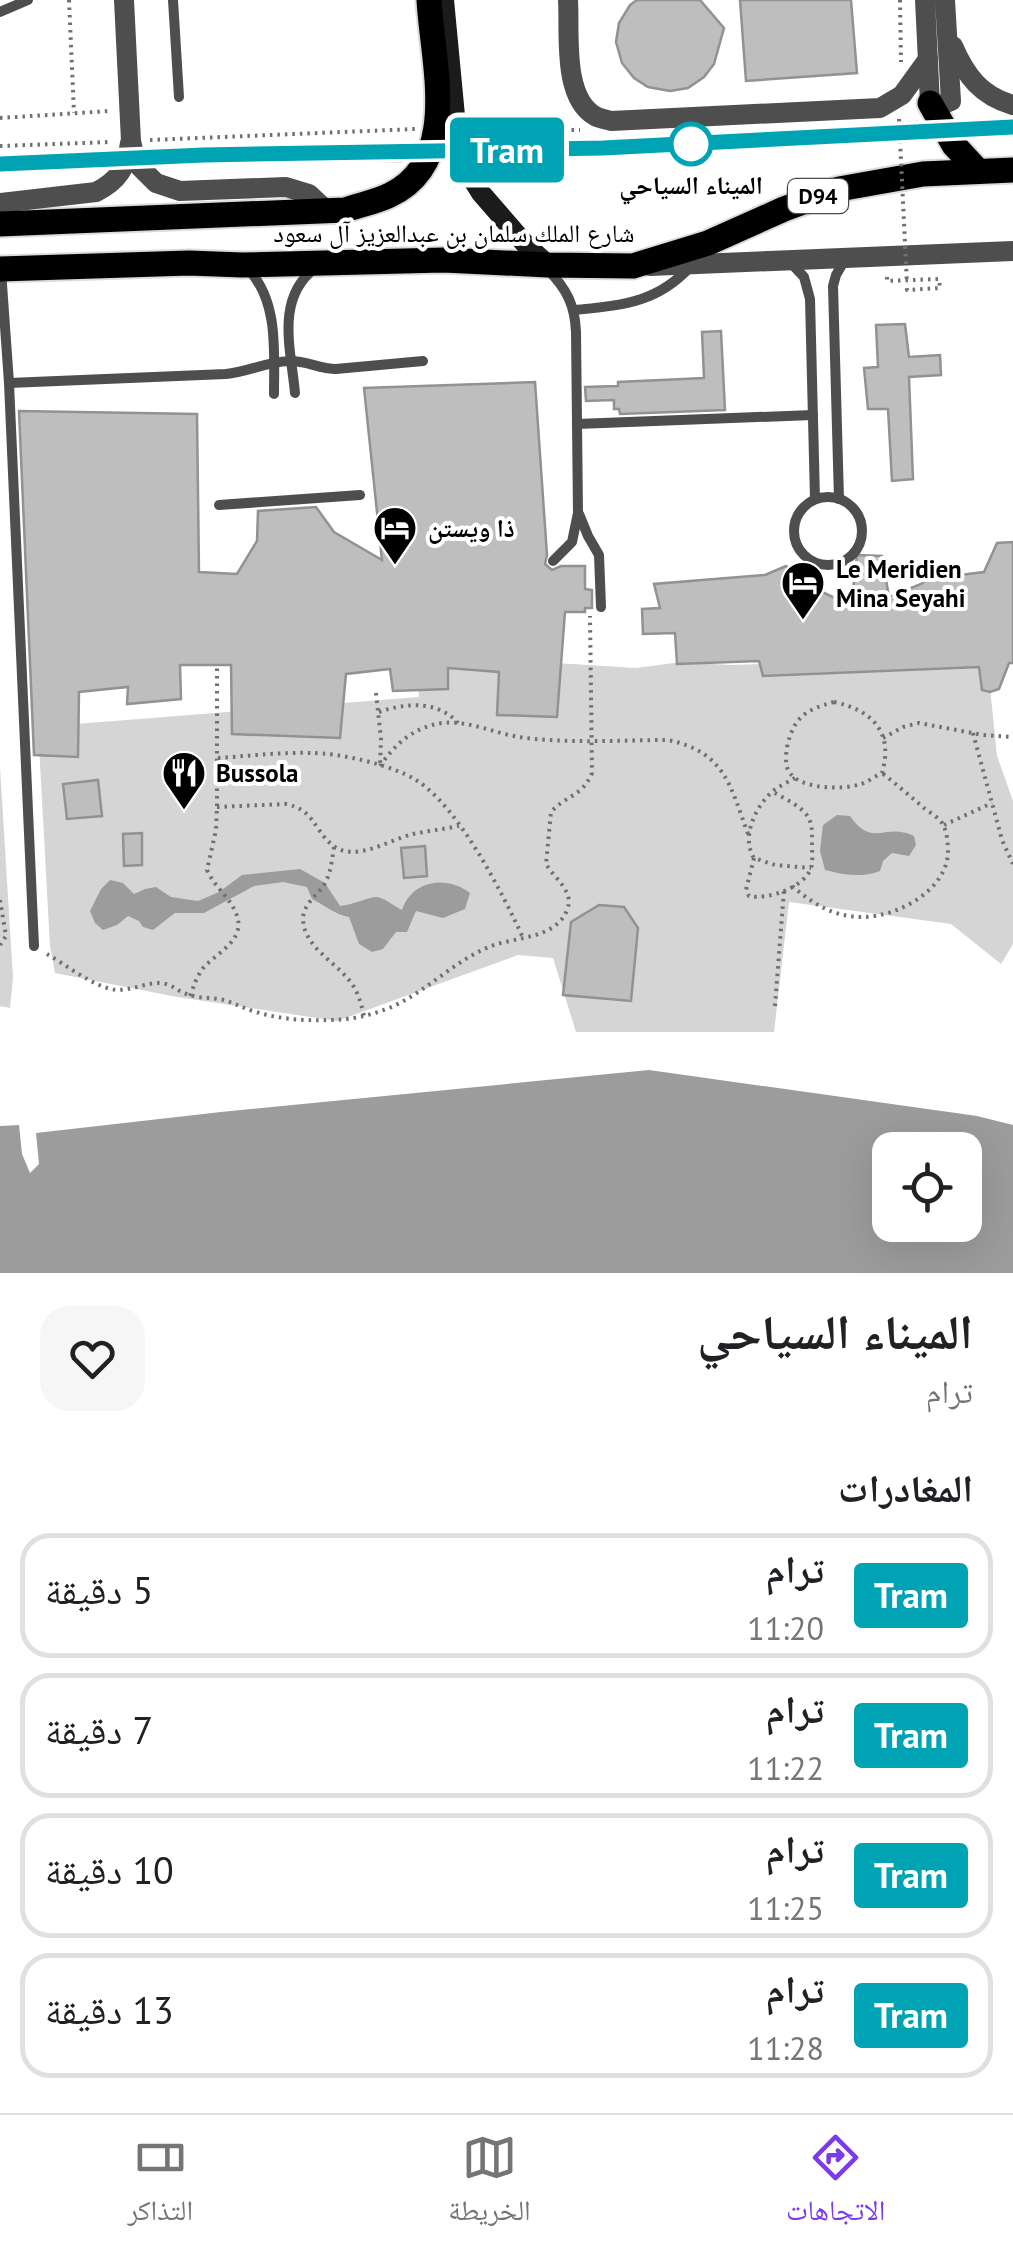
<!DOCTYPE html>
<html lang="ar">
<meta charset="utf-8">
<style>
:root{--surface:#fff;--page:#f6f6f6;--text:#202124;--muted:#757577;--line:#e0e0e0;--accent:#7c3aed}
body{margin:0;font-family:"PT Sans","Noto Naskh Arabic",sans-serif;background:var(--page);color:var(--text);direction:rtl;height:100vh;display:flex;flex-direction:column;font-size:38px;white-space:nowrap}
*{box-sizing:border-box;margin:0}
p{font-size:32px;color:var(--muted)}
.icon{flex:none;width:55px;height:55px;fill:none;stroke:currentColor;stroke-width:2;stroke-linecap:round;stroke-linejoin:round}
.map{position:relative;height:1273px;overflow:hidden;direction:ltr}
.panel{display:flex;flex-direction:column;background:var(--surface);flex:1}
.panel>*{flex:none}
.badge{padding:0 20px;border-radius:8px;font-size:35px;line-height:65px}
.fabs{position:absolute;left:872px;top:1132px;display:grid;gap:20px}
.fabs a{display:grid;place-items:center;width:110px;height:110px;border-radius:20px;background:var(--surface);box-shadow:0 10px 40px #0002;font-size:50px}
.map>.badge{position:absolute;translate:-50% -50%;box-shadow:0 0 0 5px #fff}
h2{padding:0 40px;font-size:38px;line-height:90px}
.round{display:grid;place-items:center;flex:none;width:105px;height:105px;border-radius:30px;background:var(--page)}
.head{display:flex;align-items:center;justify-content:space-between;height:170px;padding:0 40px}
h1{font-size:48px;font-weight:700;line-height:75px}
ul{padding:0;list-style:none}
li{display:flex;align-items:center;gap:30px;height:125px;margin:0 20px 15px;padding:0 20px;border:5px solid var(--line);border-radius:30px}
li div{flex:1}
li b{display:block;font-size:38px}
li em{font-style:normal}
li .badge{min-width:110px;font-weight:700;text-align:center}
.tab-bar{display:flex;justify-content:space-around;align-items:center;height:140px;border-top:2px solid var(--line);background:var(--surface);font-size:28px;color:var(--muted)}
.tab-bar a{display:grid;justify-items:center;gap:5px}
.tab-bar .current{color:var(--accent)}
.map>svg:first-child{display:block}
.green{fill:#d5d5d5}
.water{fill:#9c9c9c;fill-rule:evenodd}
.building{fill:#bebebe;stroke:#929292;stroke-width:2.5}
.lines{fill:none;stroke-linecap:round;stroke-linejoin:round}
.primary-casing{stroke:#dbdbdb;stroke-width:29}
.path{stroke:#707070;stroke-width:4;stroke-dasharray:2.5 5;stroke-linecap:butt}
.service{stroke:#4e4e4e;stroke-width:10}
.minor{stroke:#4e4e4e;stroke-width:20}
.tertiary{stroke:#4e4e4e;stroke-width:20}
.secondary{stroke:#1b1b1b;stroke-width:20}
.primary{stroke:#000;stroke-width:25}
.tram{stroke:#000;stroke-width:2.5}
.path-bridge{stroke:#707070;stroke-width:4;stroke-dasharray:2.5 5;stroke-linecap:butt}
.line-casing{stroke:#fff;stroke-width:22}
.line{stroke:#00a3b4;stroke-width:15}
.stop-dot{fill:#fff;stroke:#00a3b4;stroke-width:5}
.labels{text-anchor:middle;stroke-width:8;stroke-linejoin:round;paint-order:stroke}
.shield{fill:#fff;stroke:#4c4c4c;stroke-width:2.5}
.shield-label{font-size:22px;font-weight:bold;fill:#000}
.stop-label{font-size:25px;font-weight:bold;fill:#000;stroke:#fff}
.street-label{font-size:25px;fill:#000;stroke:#fff}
.poi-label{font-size:25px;font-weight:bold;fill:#000;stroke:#fff;text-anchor:start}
</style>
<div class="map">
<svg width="1013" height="1273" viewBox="0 0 1013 1273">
<rect width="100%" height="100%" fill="#fff"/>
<g class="green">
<polygon points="415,635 446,656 636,668 681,662 731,665 987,658 997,756 1013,801 1013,944 1001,964 951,924 789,902 774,1032 576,1032 553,958 518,955 337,1021 177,997 55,973 50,946 38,727 419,697"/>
<polygon points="0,768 13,977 10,1008 0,1006"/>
</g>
<g class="water">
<path d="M837,815L850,816C873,849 885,822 914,836L916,845L909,856L892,853L883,861L880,871C861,878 845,875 825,870L820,851L823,825Z"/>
<path d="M300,869L325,883L340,906C352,905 369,897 377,897C385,898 394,906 402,910C412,880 447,875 470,893L465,909L443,918L416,911L407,932H396L383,949L372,952L359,944L349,917C334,914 326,906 312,899L307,887L283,882L254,886L204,913H175L153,930L143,927L139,921L128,916L117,925L103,930L95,923L90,911L101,889L110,880L123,883L134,894L145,889L156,887L171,897L198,901L219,892L242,875Z"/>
<path d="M649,1070L977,1116L1013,1125V1273H0V1126L19,1125L22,1154L30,1173L39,1164L36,1133L221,1112ZM890,1150H965V1225H890Z"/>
</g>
<g class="building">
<polygon points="637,0 700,0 724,28 714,64 704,77 688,88 670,91 648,87 634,78 622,63 616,42 619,23 630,5"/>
<polygon points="740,0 851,0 857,73 746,81"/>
<polygon points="905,324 909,357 940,355 941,375 909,377 913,479 892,481 888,409 868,409 864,368 878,367 876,325"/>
<polygon points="721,331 725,410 620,414 619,409 614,409 614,400 586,401 585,387 618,386 618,382 704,378 702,332"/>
<polygon points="535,382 547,555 545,564 552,570 561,566 585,566 585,589 592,590 592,608 585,608 585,612 565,612 557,717 497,715 499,672 448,668 448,689 393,691 390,669 346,674 340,738 232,734 231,665 180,665 181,699 127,704 128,687 79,692 78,757 34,755 19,411 197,414 199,572 237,574 257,541 258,511 316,507 334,532 382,560 364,388"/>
<polygon points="1013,542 1013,663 1009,663 999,689 990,692 982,690 979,667 763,676 759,661 677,664 675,633 643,634 642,609 660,608 654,584 765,575 786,566 809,586 835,598 852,598 857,555 882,556 889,597 921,584 940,571 952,576 984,572 997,543"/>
<polygon points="98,780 102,816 67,819 63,784"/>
<polygon points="142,833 142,865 124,866 123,834"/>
<polygon points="425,846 427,876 404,878 401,848"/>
<polygon points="599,905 624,907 638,928 631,1001 563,995 571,922"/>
</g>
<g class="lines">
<defs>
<g id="primary">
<polyline points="930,103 954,145 978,171"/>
<path d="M0,224L345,210C359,205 376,202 390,195C462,161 432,61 429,0"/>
<polyline points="0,269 189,263 242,265 444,260 548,265 633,266 708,243 784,209 839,189 923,174 1013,170"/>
</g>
</defs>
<use href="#primary" class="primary-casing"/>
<g class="path">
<polyline points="69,0 74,113"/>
<polyline points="900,0 901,62"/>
<polyline points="0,118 110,111"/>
<polyline points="893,124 916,123 915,120"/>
<polyline points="474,129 580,130"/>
<polyline points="150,140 415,129"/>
<polyline points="0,146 110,142"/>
<polyline points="887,277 887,281 939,279 940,288 907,290 907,284"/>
<polyline points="376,693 381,739 380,766"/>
<path d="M834,702C872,710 894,732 882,773C875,776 868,782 861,784C843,790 798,790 788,770C785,763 786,754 787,747C794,717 805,710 834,702Z"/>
<path d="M379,712C405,703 438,700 458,723"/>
<polyline points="973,733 1002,840 1013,864"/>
<polyline points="883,738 903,727 919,723 983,735 1013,737"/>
<path d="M218,758C249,756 281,752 311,753C340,753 392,765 416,780C459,807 503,894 524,940"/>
<path d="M380,766C395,744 414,727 442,723C468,720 494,733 519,737C566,744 620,740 668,740C725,752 730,785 748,834"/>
<path d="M795,778C788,782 779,786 773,791C755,807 741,837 754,858L775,865L811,868"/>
<path d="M217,807L286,804C314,810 313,828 331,844C354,864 388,840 413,834C428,831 443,829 459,826"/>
<polyline points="944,825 992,803"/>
<path d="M334,847C332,860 331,873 324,885C317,895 304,904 303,918C303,946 334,961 349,980C358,991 361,1003 364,1016"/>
<path d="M754,858L746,890L749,896C767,900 804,888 811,868C813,861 812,852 812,844C812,833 813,823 806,814C797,804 784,798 773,792"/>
<path d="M792,886C813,904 834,917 862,917C897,917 946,891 948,853C948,844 947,830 942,823C938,817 929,812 924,808C910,796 896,784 882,773"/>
<polyline points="0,900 6,936 0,945"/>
<path d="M47,954C66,965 86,981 107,988C129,995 148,979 166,984C174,986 179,992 187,994C199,999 212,997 224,1000C234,1003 243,1008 253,1011C278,1019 303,1021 329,1020C350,1020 369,1016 389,1008C426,993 455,959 494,945C518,937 556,938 567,910C575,892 555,879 546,864L551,812C566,795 582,797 592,773L590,616"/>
<path d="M190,996C194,985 197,976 204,967C219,951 250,938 234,909C227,895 214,886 207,870L216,830L217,807V668"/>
<polyline points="775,1006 784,890"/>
</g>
<g class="service">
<polyline points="173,0 179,97"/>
<polyline points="0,12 28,0"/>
<polyline points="790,262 804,277 810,299 815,499"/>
<path d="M247,268C279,300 274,352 274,394"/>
<polyline points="1,270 9,383 34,946"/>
<path d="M548,270C567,289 575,306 576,332L578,513L572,542L553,561"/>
<path d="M575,310C623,305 657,303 691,266"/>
<path d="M9,383L226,374C247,372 266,362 289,361C305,360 319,369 336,369L423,361"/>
<path d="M295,393C291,349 275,299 315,268"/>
<polyline points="577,424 813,415"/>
<circle cx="828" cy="531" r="34"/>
<polyline points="839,499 833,286 836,275 846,258"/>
<polyline points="219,505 360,495"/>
<polyline points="579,514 588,536 599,555 601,607"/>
</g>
<g class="minor">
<polyline points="124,0 131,141 135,158 138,165 156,183 180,191 286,187 309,194 327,211"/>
<path d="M568,0C570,33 562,97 595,116C600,119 606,119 611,121L880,108L902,95L928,59"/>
<polyline points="925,0 930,103 941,105 951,101 945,0"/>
<path d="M953,46C966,76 981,96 1013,105"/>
<path d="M0,203L96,192C118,181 127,167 130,143"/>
</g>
<polyline class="tertiary" points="650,266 1013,251"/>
<polyline class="secondary" points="444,0 459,158 481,193 526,245 548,265"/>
<use href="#primary" class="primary"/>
<polyline class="tram" points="0,171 203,162 402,161 427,158 603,155 1013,133"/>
<polyline class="path-bridge" points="899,119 907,284"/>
</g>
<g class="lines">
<defs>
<polyline id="line" points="0,164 204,155 603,148 1013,127"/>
</defs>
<use href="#line" class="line-casing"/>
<use href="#line" class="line"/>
</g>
<defs>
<symbol id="hotel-pin" viewBox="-11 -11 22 30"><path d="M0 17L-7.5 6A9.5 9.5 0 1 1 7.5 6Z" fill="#000" stroke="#fff"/><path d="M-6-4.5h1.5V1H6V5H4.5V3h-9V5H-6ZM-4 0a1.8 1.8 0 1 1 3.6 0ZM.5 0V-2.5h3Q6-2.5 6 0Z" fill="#fff"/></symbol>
<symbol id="restaurant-pin" viewBox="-11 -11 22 30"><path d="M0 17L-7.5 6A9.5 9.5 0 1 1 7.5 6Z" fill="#000" stroke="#fff"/><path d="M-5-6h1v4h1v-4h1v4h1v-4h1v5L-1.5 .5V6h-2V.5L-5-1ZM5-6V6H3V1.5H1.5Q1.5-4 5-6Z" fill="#fff"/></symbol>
</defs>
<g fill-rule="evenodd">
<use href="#hotel-pin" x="370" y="503" width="50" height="68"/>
<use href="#hotel-pin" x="778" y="558" width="50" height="68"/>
<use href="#restaurant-pin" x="159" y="748" width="50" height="68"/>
</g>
<circle class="stop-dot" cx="691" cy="144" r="20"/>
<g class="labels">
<rect class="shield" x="788" y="179" width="60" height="34" rx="8"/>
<g class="shield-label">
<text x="818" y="204">D94</text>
</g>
<g class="stop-label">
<text x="691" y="194">الميناء السياحي</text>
</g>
<g class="street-label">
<text x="454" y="242">شارع الملك سلمان بن عبدالعزيز آل سعود</text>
</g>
<g class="poi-label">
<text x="428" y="537">ذا ويستن</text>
<text x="836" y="578">Le Meridien<tspan x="836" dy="29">Mina Seyahi</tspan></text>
<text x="216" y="782">Bussola</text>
</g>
</g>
</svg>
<div class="fabs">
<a><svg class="icon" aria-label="locate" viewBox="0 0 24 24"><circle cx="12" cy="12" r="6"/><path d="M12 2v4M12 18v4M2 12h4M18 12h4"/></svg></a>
</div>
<b class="badge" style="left:507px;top:150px;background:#00a3b4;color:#fff">Tram</b>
</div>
<section class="panel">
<div class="head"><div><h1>الميناء السياحي</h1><p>ترام</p></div><a class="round"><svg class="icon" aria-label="heart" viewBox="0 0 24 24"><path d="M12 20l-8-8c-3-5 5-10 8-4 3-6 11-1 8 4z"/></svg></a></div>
<h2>المغادرات</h2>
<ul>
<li><span class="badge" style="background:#00a3b4;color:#fff">Tram</span><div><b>ترام</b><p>11:20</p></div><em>5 دقيقة</em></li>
<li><span class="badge" style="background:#00a3b4;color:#fff">Tram</span><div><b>ترام</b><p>11:22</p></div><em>7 دقيقة</em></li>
<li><span class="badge" style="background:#00a3b4;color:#fff">Tram</span><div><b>ترام</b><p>11:25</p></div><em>10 دقيقة</em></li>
<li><span class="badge" style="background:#00a3b4;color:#fff">Tram</span><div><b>ترام</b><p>11:28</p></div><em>13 دقيقة</em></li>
</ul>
</section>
<nav class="tab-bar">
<a class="current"><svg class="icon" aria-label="directions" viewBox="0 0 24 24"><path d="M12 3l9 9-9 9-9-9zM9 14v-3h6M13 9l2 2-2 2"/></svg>الاتجاهات</a>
<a><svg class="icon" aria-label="map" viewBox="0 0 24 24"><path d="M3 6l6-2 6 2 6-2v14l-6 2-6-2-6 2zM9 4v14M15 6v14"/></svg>الخريطة</a>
<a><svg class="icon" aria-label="tickets" viewBox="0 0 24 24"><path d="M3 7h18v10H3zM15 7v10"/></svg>التذاكر</a>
</nav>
